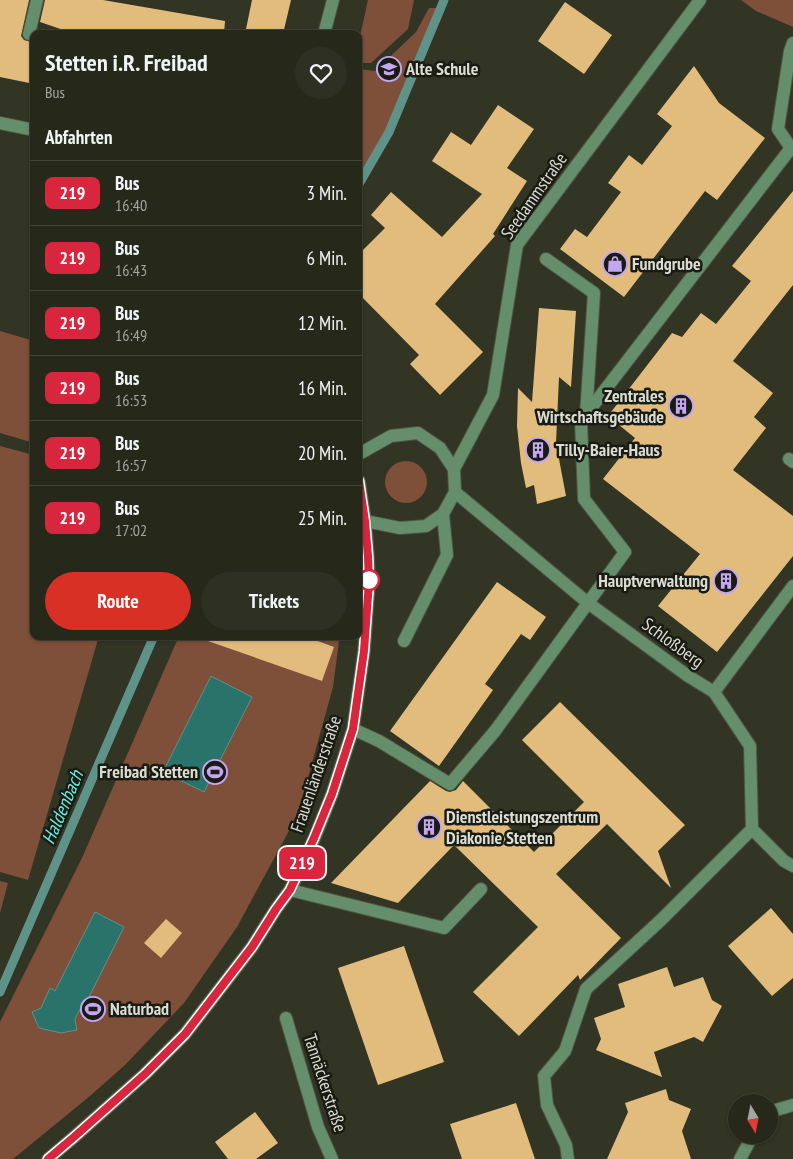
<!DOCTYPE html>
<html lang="de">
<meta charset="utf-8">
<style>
:root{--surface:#26281a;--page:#2e3023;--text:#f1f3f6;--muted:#a4a6a2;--line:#424439;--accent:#d93025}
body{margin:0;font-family:"PT Sans Narrow",sans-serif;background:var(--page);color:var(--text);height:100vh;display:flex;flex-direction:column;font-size:19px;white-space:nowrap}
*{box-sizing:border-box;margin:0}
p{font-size:16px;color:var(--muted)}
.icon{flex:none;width:28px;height:28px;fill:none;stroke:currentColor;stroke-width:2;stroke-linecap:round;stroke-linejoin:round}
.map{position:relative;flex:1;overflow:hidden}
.sheet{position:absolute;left:30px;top:30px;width:332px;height:610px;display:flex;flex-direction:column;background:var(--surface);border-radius:10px;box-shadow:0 1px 4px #0004,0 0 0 1px var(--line)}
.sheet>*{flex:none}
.badge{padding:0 10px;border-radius:8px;font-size:18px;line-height:32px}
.needle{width:32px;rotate:170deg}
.tools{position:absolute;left:728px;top:1094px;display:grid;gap:10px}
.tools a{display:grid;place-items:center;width:50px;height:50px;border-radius:50%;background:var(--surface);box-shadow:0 1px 4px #0004,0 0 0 1px var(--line);font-size:25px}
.map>.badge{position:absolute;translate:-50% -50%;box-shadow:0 0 0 2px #fff}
h2{padding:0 15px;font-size:19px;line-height:45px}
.round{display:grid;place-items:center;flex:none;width:52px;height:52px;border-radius:26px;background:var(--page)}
.head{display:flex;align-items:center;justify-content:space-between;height:85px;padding:0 15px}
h1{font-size:24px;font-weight:600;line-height:38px}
.action{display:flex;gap:10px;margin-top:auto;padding:10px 15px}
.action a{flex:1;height:58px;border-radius:30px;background:var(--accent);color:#fff;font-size:20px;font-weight:600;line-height:58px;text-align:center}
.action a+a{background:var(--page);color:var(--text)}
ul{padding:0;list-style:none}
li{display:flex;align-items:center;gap:15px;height:65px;padding:0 15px;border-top:1px solid var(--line)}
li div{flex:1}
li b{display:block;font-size:19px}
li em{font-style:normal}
li .badge{min-width:55px;font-weight:700;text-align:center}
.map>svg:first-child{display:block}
.green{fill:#7e4f39}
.water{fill:#2a736a;stroke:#5f9389}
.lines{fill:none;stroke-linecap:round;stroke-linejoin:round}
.stream{stroke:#5f9389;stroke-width:9}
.building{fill:#e1bc7d}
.minor-casing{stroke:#505342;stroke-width:14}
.minor{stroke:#648e6c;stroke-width:12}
.line-casing{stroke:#fff;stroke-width:11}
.line{stroke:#d7263d;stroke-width:8}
.stop-dot{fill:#fff;stroke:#d7263d;stroke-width:2.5}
.labels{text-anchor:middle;stroke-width:5;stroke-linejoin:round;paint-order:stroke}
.poi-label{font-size:18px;font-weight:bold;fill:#dbddd2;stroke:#1a1b13;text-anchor:start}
.street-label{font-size:18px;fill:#dbddd2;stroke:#1a1b13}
.water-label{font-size:19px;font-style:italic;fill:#67efdf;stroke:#1a1b13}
</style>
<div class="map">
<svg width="793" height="1159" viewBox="0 0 793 1159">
<rect width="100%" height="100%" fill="#323523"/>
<g class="green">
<polygon points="368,0 414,0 408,29 371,63 359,63 359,41"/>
<polygon points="741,0 793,0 793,27 756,11"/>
<polygon points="429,8 445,8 405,102 359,192 359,69 375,71 416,32"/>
<polygon points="0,331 34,341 34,443 0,433"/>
<polygon points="0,446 34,455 34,636 99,636 28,880 0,872"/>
<circle cx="406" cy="482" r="21"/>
<polygon points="179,636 324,636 339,641 333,687 298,814 237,927 184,1003 125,1065 90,1096 13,1159 0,1159 0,1022 82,858"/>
<polygon points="0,881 8,883 0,913"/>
</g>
<g class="water">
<polygon points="211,676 252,697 204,792 163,772"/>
<polygon points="95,912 124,927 86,1003 83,1003 75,1019 77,1030 61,1033 39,1028 32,1012 41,1008 50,988 55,991"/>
</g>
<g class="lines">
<g class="stream">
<polyline points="359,184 389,132 444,0"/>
<polyline points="0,992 154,636"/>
</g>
</g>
<g class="building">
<polygon points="0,0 29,0 21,36 24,40 34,43 34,84 0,77"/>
<polygon points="45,0 103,0 225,21 224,34 75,34 40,22"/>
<polygon points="252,0 291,0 283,34 245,34"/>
<polygon points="565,2 612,35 584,74 538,41"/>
<polygon points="694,66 719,103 765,138 717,200 705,191 624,297 560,249 575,229 587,237 621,192 608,183 629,155 642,165 672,126 657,114"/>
<polygon points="498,105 534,129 507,168 527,181 493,234 495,236 435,304 483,352 440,395 410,364 419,355 359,294 359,254 385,228 371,215 391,192 442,237 482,194 432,161 451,132 471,145"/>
<polygon points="793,191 793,285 733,361 773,393 754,417 766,428 733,470 793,516 793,556 717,652 658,606 700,554 603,479 635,438 608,416 672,333 682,337 701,313 716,324 751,281 732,266"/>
<polygon points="539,308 576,311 571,387 559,377 556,443 566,496 537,504 534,485 526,488 521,463 517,426 518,388 532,402"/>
<polygon points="497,582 546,617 530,640 521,634 485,684 493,690 439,766 390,731"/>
<polygon points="206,636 304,636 334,647 322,681 205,640"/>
<polygon points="560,702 685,825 658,851 671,888 607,824 556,874 621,938 580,980 578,975 519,1036 473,992 538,927 454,845 398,903 331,883 430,781 446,791 450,792 456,790 463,781 534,852 584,802 522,740"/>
<polygon points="771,908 793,934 793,978 772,996 728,946"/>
<polygon points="166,919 182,933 161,958 144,943"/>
<polygon points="404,946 444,1062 378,1085 338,968"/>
<polygon points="667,967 674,987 703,977 712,1000 722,1006 703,1042 694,1037 654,1052 662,1077 596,1050 601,1039 594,1018 625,1007 618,984"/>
<polygon points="666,1089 669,1100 691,1109 682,1131 691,1159 607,1159 628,1112 625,1103"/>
<polygon points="516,1103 535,1159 462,1159 450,1124"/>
<polygon points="255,1112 278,1143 256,1159 228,1159 215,1142"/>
</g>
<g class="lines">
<defs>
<g id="minor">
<polyline points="324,34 333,0"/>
<polyline points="34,35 29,34 37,0"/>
<polyline points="0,123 34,130"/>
<polyline points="791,148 778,129 790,51 793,43"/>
<polyline points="546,259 594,293 586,415"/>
<polyline points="359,454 391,436 418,433 440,448 454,469 455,492 443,514 426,526 400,528 365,521"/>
<polyline points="789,459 793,462"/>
<polyline points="454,469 493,395 517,245 700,0"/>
<polyline points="455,492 588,603 688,676 714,692 750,746 752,829 784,861 793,866"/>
<polyline points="404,641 447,555 443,514"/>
<polyline points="714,692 793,586"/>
<polyline points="353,729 379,741 450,784 495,731 625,552 584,499 581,421 791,148 793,149"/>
<polyline points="290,890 444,928 481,889"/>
<polyline points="286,1018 318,1127 332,1159"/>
<polyline points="769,1112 793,1105"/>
<polyline points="48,1159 74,1137 145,1074 185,1034 252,947 276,909 290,890 314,839 332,794 353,729 364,651 369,582 368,556 365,521 359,481"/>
<polyline points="568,1159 566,1145 547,1105 544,1076 565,1051 586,989 661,920 752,829"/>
<polyline points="740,1159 753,1135"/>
</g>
</defs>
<use href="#minor" class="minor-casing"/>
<use href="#minor" class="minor"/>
</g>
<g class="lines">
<defs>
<polyline id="line" points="48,1159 74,1137 145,1074 185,1034 252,947 276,909 290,890 314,838 332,794 353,729 364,651 369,582 368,556 365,521 359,481"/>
</defs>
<use href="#line" class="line-casing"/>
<use href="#line" class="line"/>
</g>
<defs>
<symbol id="school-ring" viewBox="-11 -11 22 22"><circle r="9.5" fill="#1a1b13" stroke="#c3a7f2" stroke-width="1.5"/><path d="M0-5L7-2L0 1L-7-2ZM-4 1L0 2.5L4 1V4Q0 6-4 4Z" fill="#c3a7f2"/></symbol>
<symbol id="shop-ring" viewBox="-11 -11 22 22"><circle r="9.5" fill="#1a1b13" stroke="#c3a7f2" stroke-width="1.5"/><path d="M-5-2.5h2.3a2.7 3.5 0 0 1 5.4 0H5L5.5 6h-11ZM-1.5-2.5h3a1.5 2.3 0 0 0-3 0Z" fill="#c3a7f2"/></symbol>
<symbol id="building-ring" viewBox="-11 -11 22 22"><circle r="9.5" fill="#1a1b13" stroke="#c3a7f2" stroke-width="1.5"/><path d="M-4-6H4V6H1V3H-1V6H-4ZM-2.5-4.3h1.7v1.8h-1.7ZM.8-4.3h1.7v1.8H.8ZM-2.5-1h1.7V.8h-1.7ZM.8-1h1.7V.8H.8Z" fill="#c3a7f2"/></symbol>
<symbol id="stadium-ring" viewBox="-11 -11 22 22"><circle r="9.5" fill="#1a1b13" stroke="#c3a7f2" stroke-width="1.5"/><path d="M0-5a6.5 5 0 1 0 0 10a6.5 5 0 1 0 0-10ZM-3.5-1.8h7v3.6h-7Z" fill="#c3a7f2"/></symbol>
</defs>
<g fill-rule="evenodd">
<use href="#school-ring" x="375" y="55" width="28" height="28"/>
<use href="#shop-ring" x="601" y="250" width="28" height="28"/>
<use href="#building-ring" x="667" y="392" width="28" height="28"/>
<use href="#building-ring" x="524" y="436" width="28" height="28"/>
<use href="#building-ring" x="712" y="567" width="28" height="28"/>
<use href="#stadium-ring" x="201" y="758" width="28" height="28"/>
<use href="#building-ring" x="415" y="813" width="28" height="28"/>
<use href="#stadium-ring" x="79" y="995" width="28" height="28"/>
</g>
<circle class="stop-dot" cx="369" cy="580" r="10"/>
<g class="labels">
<g class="poi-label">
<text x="406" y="75">Alte Schule</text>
<text x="632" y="270">Fundgrube</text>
<text x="664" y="402" text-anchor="end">Zentrales<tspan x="664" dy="21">Wirtschaftsgebäude</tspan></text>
<text x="556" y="456">Tilly-Baier-Haus</text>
<text x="708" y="587" text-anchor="end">Hauptverwaltung</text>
<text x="198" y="778" text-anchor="end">Freibad Stetten</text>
<text x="446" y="823">Dienstleistungszentrum<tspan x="446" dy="21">Diakonie Stetten</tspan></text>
<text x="110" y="1015">Naturbad</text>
</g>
<g class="street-label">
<text transform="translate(534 196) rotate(-55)" y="6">Seedammstraße</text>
<text transform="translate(673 643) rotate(36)" y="6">Schloßberg</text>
<text transform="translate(316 774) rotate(-71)" y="6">Frauenländerstraße</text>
<text transform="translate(325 1083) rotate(72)" y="6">Tannäckerstraße</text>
</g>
<g class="water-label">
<text transform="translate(62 807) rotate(-67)" y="7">Haldenbach</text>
</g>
</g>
</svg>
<div class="tools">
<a><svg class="needle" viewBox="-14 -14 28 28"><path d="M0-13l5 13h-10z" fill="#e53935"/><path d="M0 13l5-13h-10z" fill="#a4a6a2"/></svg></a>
</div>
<b class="badge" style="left:302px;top:863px;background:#d7263d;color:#fff">219</b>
<section class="sheet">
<div class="head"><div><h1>Stetten i.R. Freibad</h1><p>Bus</p></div><a class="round"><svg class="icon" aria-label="heart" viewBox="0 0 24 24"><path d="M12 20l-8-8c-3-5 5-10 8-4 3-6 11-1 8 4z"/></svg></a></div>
<h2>Abfahrten</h2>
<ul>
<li><span class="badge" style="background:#d7263d;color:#fff">219</span><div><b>Bus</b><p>16:40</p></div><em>3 Min.</em></li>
<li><span class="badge" style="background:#d7263d;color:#fff">219</span><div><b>Bus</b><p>16:43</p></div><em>6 Min.</em></li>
<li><span class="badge" style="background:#d7263d;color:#fff">219</span><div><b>Bus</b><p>16:49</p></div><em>12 Min.</em></li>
<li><span class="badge" style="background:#d7263d;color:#fff">219</span><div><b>Bus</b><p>16:53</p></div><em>16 Min.</em></li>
<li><span class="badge" style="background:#d7263d;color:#fff">219</span><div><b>Bus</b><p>16:57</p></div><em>20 Min.</em></li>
<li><span class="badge" style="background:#d7263d;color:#fff">219</span><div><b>Bus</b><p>17:02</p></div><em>25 Min.</em></li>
</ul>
<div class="action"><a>Route</a><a>Tickets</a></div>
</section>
</div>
